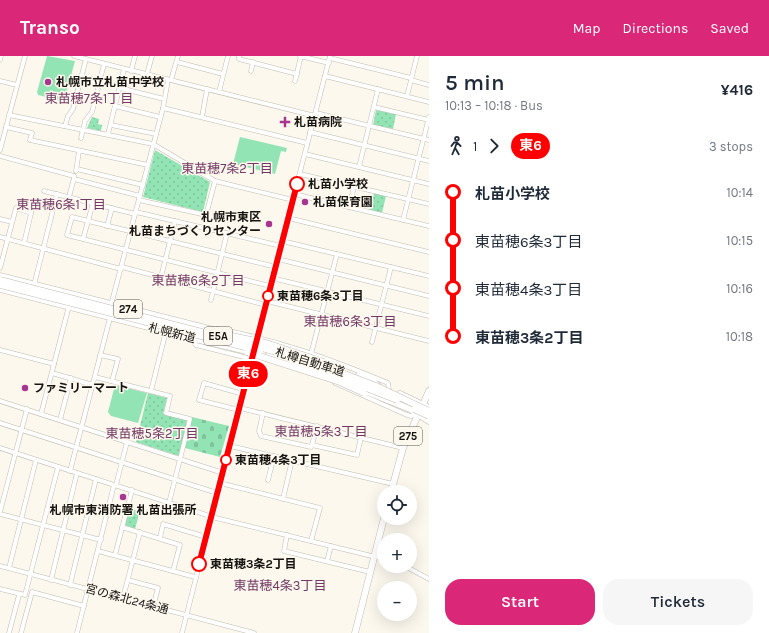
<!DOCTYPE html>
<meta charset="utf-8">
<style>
:root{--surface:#fff;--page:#f6f6f7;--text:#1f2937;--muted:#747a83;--accent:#db2777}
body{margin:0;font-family:Karla,"Noto Sans JP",sans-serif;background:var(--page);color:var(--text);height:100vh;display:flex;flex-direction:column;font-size:15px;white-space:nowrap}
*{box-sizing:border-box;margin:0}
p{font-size:13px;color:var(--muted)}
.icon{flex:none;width:22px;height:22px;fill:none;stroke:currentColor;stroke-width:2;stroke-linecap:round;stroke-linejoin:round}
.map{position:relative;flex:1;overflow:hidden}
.details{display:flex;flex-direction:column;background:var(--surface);width:340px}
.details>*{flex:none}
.badge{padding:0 8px;border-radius:13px;font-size:14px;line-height:26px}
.controls{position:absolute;left:377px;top:429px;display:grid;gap:8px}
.controls a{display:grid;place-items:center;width:40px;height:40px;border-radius:50%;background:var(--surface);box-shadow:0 4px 16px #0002;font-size:20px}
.map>.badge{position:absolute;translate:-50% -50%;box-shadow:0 0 0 2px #fff}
.legs{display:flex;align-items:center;gap:6px;height:44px;padding:0 16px;font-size:13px}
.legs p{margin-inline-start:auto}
.headline{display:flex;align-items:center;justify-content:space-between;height:68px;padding:0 16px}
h1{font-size:22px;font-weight:600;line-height:30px}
.button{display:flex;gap:8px;margin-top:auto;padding:8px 16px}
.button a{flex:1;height:46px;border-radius:16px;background:var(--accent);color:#fff;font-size:16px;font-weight:600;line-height:46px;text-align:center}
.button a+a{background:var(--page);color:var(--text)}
ul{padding:0 16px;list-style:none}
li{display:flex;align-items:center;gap:14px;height:48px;font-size:15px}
li i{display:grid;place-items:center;width:6px;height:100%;margin:0 5px;background:currentColor}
li i::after{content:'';width:10px;height:10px;margin:-5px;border:3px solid;border-radius:50%;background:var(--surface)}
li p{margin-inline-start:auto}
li:first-child i{background:linear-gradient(#0000 50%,currentColor 0)}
li:last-child i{background:linear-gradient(currentColor 50%,#0000 0)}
header{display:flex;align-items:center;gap:24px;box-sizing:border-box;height:56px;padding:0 20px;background:var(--accent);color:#fff}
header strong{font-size:19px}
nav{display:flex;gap:22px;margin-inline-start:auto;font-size:14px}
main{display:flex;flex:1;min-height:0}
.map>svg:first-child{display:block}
.green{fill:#93e4b5}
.cemetery{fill:url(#cemetery-stones)}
.park{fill:url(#park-dots)}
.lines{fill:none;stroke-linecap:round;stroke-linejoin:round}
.minor-casing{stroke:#c0bcb2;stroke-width:5}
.highway-casing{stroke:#c0bcb2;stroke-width:7}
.minor{stroke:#fff;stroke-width:4}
.highway{stroke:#fff;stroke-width:6}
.highway-bridge-casing{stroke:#c0bcb2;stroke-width:7;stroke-linecap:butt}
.highway-bridge{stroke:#fff;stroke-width:6}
.line-1-casing{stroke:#fff;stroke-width:9}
.line-1{stroke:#f00;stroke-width:6}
.poi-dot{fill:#a83590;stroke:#fdf8ee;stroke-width:1.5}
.stop-1-dot{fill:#fff;stroke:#f00;stroke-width:2}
.labels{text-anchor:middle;stroke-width:3;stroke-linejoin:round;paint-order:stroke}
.shield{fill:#fdf8ee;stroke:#5b5853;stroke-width:1}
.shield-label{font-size:11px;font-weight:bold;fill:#161411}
.poi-label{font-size:12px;font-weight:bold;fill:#161411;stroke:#fdf8ee;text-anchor:start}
.stop-label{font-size:12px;font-weight:bold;fill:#161411;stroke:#fdf8ee;text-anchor:start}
.street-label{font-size:12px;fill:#161411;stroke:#fdf8ee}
.neighbourhood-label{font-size:13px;fill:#713863;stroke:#fdf8ee}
</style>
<header>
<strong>Transo</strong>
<nav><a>Map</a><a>Directions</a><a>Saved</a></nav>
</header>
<main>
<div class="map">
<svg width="429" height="577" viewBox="0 0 429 577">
<defs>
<pattern id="cemetery-stones" width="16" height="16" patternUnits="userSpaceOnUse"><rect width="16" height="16" fill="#93e4b5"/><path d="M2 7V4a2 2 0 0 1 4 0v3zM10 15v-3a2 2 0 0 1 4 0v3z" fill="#7ec39b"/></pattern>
<pattern id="park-dots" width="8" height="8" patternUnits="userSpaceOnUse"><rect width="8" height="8" fill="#93e4b5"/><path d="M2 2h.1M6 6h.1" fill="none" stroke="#7ec39b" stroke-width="1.8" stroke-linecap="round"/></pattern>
</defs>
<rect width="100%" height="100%" fill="#fdf8ee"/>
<g class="green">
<polygon points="47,0 75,5 64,45 38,39 37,36"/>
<polygon points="240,81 287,92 286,96 281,95 275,118 233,108"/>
<polygon points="115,329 147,337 138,367 111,360 108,356"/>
</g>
<polygon class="cemetery" points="192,361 229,370 220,401 185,392"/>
<g class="park">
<polygon points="376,54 396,58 393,73 373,69"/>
<polygon points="92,61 99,63 98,68 102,69 101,75 87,72"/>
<polygon points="155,94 210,126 203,156 143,141"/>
<polygon points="374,137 386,140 382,157 370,154"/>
<polygon points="148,337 167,342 163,358 187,364 179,400 136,386"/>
<polygon points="129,453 140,455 135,473 125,469"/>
</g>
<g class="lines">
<defs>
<g id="minor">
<polyline points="74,0 315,60"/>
<polyline points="239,0 239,3 297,18"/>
<polyline points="300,0 329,7"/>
<polyline points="330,2 411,22"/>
<polyline points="0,4 1,0"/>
<polyline points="177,6 223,18"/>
<polyline points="131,15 135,0"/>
<polyline points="251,15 253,6"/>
<polyline points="147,18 152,0"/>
<polyline points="325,20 429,46"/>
<polyline points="171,24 178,0"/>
<polyline points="411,24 429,29"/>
<polyline points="0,25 17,29"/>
<polyline points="295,25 301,0"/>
<polyline points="120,32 164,43"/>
<polyline points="219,36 228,0"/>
<polyline points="407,40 417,0"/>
<polyline points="115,50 160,61"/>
<polyline points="374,51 429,64"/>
<polyline points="163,52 307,87"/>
<polyline points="316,57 429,84"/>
<polyline points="9,59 153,88 215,125 293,144"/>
<polyline points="202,61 207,33"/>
<polyline points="111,69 156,78"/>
<polyline points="65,70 68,60 73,53 86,3"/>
<polyline points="6,71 32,77 30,84 148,109"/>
<polyline points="310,76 429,105"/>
<polyline points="108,78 124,13"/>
<polyline points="81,82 85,65 92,56 104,8"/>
<polyline points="0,94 25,0"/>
<polyline points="305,98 429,128"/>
<polyline points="0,100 74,120"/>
<polyline points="359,111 378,33"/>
<polyline points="77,113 143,129"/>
<polyline points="76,115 79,95"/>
<polyline points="300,118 429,148"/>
<polyline points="74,123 140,140"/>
<polyline points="44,135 135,158"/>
<polyline points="294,138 429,170"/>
<polyline points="69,141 74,122"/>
<polyline points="139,144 206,159 215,125"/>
<polyline points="349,151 354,131"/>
<polyline points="136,156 281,190"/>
<polyline points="288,162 429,196"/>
<polyline points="0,163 12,166"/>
<polyline points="403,164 429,61"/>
<polyline points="107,170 112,152"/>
<polyline points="0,181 121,213"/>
<polyline points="83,183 93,147"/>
<polyline points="282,185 429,220"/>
<polyline points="24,187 33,149"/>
<polyline points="278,203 429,240"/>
<polyline points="122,211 266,249"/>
<polyline points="0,212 16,152 31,157"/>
<polyline points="272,222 429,260"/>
<polyline points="34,229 57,138"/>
<polyline points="159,229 175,165"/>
<polyline points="270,230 67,179 72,161 276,211"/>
<polyline points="211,244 227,177"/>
<polyline points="267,245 429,285"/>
<polyline points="111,249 163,52 168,24"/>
<path d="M217,273C276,283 333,304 388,327L389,334"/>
<polyline points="191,282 196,289 252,303"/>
<polyline points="256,286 330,0"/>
<polyline points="372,286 391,211"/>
<polyline points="0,294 54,308"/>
<polyline points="311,298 337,198"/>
<polyline points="100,299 118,303 112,325"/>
<polyline points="52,317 93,329"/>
<polyline points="95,321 170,340 166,357 190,363 169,447"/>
<polyline points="335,327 407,359 411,360 418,358"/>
<polyline points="151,335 166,275"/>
<polyline points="0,345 223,417"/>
<polyline points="240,352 403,392"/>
<polyline points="239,354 199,344 204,327 243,338"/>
<polyline points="263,357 259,375 261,380 311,391 312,389"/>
<polyline points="41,358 69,250"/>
<polyline points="60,364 71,322"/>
<polyline points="0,367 217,437"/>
<polyline points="317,370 312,389 357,399 361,381"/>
<polyline points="230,390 393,428"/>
<polyline points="0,392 216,462 384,503"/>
<polyline points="70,415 110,262"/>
<polyline points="268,424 274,400"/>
<polyline points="220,427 320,452 311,485"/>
<polyline points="116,429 127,386"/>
<polyline points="283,443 292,404"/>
<polyline points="0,456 27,353"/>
<polyline points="0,458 101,484"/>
<polyline points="122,471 180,489 173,515"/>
<polyline points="287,479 284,495 370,516"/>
<polyline points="160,482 163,468 206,481"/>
<polyline points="98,495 195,521"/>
<polyline points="115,499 132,434"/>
<polyline points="327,505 331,490"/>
<polyline points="0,510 254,577"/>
<polyline points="405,510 429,523"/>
<polyline points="9,512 36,404"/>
<polyline points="51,524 77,417"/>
<polyline points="128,524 158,532 153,551"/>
<polyline points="70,529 96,423"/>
<polyline points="0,533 25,539 58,411"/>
<polyline points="123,542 140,476"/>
<polyline points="9,577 19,539"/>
<polyline points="21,577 32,536 84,550"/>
<polyline points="77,577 114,429"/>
<polyline points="182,577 253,297"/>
</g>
<g id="highway">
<polyline points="0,220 213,274 232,281"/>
<polyline points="0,233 191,282 247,295"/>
<polyline points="268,300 295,307"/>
<polyline points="359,319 373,325 378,330"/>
<polyline points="365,335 410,353 429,365"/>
<polyline points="400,338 429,352"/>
<polyline points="391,436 403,392 429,335"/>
<polyline points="355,577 384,462"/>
</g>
</defs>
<use href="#minor" class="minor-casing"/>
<use href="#highway" class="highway-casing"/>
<use href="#minor" class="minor"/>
<use href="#highway" class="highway"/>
<defs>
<g id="highway-bridge">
<polyline points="0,224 252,289 324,310 376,330 429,355"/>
<polyline points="0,229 260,295"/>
<polyline points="227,279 266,287 324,306"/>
<polyline points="247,296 340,326 364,337"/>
<polyline points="290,304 318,313 397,344"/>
<polyline points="414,353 429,360"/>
</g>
</defs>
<use href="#highway-bridge" class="highway-bridge-casing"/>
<use href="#highway-bridge" class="highway-bridge"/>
</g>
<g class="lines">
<defs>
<polyline id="line-1" points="199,508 297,128"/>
</defs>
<use href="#line-1" class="line-1-casing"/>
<use href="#line-1" class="line-1"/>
</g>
<g class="poi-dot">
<circle cx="48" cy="26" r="4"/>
<path d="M283 60h4v4h4v4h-4v4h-4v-4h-4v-4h4z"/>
<circle cx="305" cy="146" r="4"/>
<circle cx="269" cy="168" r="4"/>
<circle cx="25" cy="332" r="4"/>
<circle cx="123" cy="441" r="4"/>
</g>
<g class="stop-1-dot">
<circle cx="297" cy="128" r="7"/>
<circle cx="268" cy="240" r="5"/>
<circle cx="226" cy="404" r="5"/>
<circle cx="199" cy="508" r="7"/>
</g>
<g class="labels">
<g class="shield">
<rect x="114" y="244" width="28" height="18" rx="3"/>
<rect x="204" y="271" width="28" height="18" rx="3"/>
<rect x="394" y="371" width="28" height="18" rx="3"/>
</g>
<g class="shield-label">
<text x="128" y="257">274</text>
<text x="218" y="284">E5A</text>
<text x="408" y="384">275</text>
</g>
<g class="poi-label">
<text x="56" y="30">札幌市立札苗中学校</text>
<text x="294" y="70">札苗病院</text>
<text x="313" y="150">札苗保育園</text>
<text x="261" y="165" text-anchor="end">札幌市東区<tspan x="261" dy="14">札苗まちづくりセンター</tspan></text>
<text x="33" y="336">ファミリーマート</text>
<text x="123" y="458" text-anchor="middle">札幌市東消防署 札苗出張所</text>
</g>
<g class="stop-label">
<text x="308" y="132">札苗小学校</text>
<text x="277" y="244">東苗穂6条3丁目</text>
<text x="235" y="408">東苗穂4条3丁目</text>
<text x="210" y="512">東苗穂3条2丁目</text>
</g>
<g class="street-label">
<text transform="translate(172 277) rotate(14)" y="4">札幌新道</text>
<text transform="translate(310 306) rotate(17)" y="4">札樽自動車道</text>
<text transform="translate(127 543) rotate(15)" y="4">宮の森北24条通</text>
</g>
<g class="neighbourhood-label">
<text x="89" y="47">東苗穂7条1丁目</text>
<text x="227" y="117">東苗穂7条2丁目</text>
<text x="61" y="153">東苗穂6条1丁目</text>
<text x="198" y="229">東苗穂6条2丁目</text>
<text x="350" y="270">東苗穂6条3丁目</text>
<text x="321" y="380">東苗穂5条3丁目</text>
<text x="152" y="382">東苗穂5条2丁目</text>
<text x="280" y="534">東苗穂4条3丁目</text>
</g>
</g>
</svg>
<div class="controls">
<a><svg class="icon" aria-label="locate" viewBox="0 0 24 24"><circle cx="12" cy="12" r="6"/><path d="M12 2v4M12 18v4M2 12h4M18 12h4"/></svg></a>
<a>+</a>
<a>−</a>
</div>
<b class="badge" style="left:248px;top:318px;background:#f00;color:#fff">東6</b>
</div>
<section class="details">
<div class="headline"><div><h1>5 min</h1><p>10:13 – 10:18 · Bus</p></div><b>¥416</b></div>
<div class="legs"><svg class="icon" aria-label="walk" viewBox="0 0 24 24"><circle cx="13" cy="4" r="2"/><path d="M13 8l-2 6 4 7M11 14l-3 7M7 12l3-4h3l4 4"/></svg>1<svg class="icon" aria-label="forward" viewBox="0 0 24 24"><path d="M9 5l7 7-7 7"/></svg><b class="badge" style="background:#f00;color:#fff">東6</b><p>3 stops</p></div>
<ul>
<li><i style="color:#f00"></i><b>札苗小学校</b><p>10:14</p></li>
<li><i style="color:#f00"></i><span>東苗穂6条3丁目</span><p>10:15</p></li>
<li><i style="color:#f00"></i><span>東苗穂4条3丁目</span><p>10:16</p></li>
<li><i style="color:#f00"></i><b>東苗穂3条2丁目</b><p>10:18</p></li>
</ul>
<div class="button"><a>Start</a><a>Tickets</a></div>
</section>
</main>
